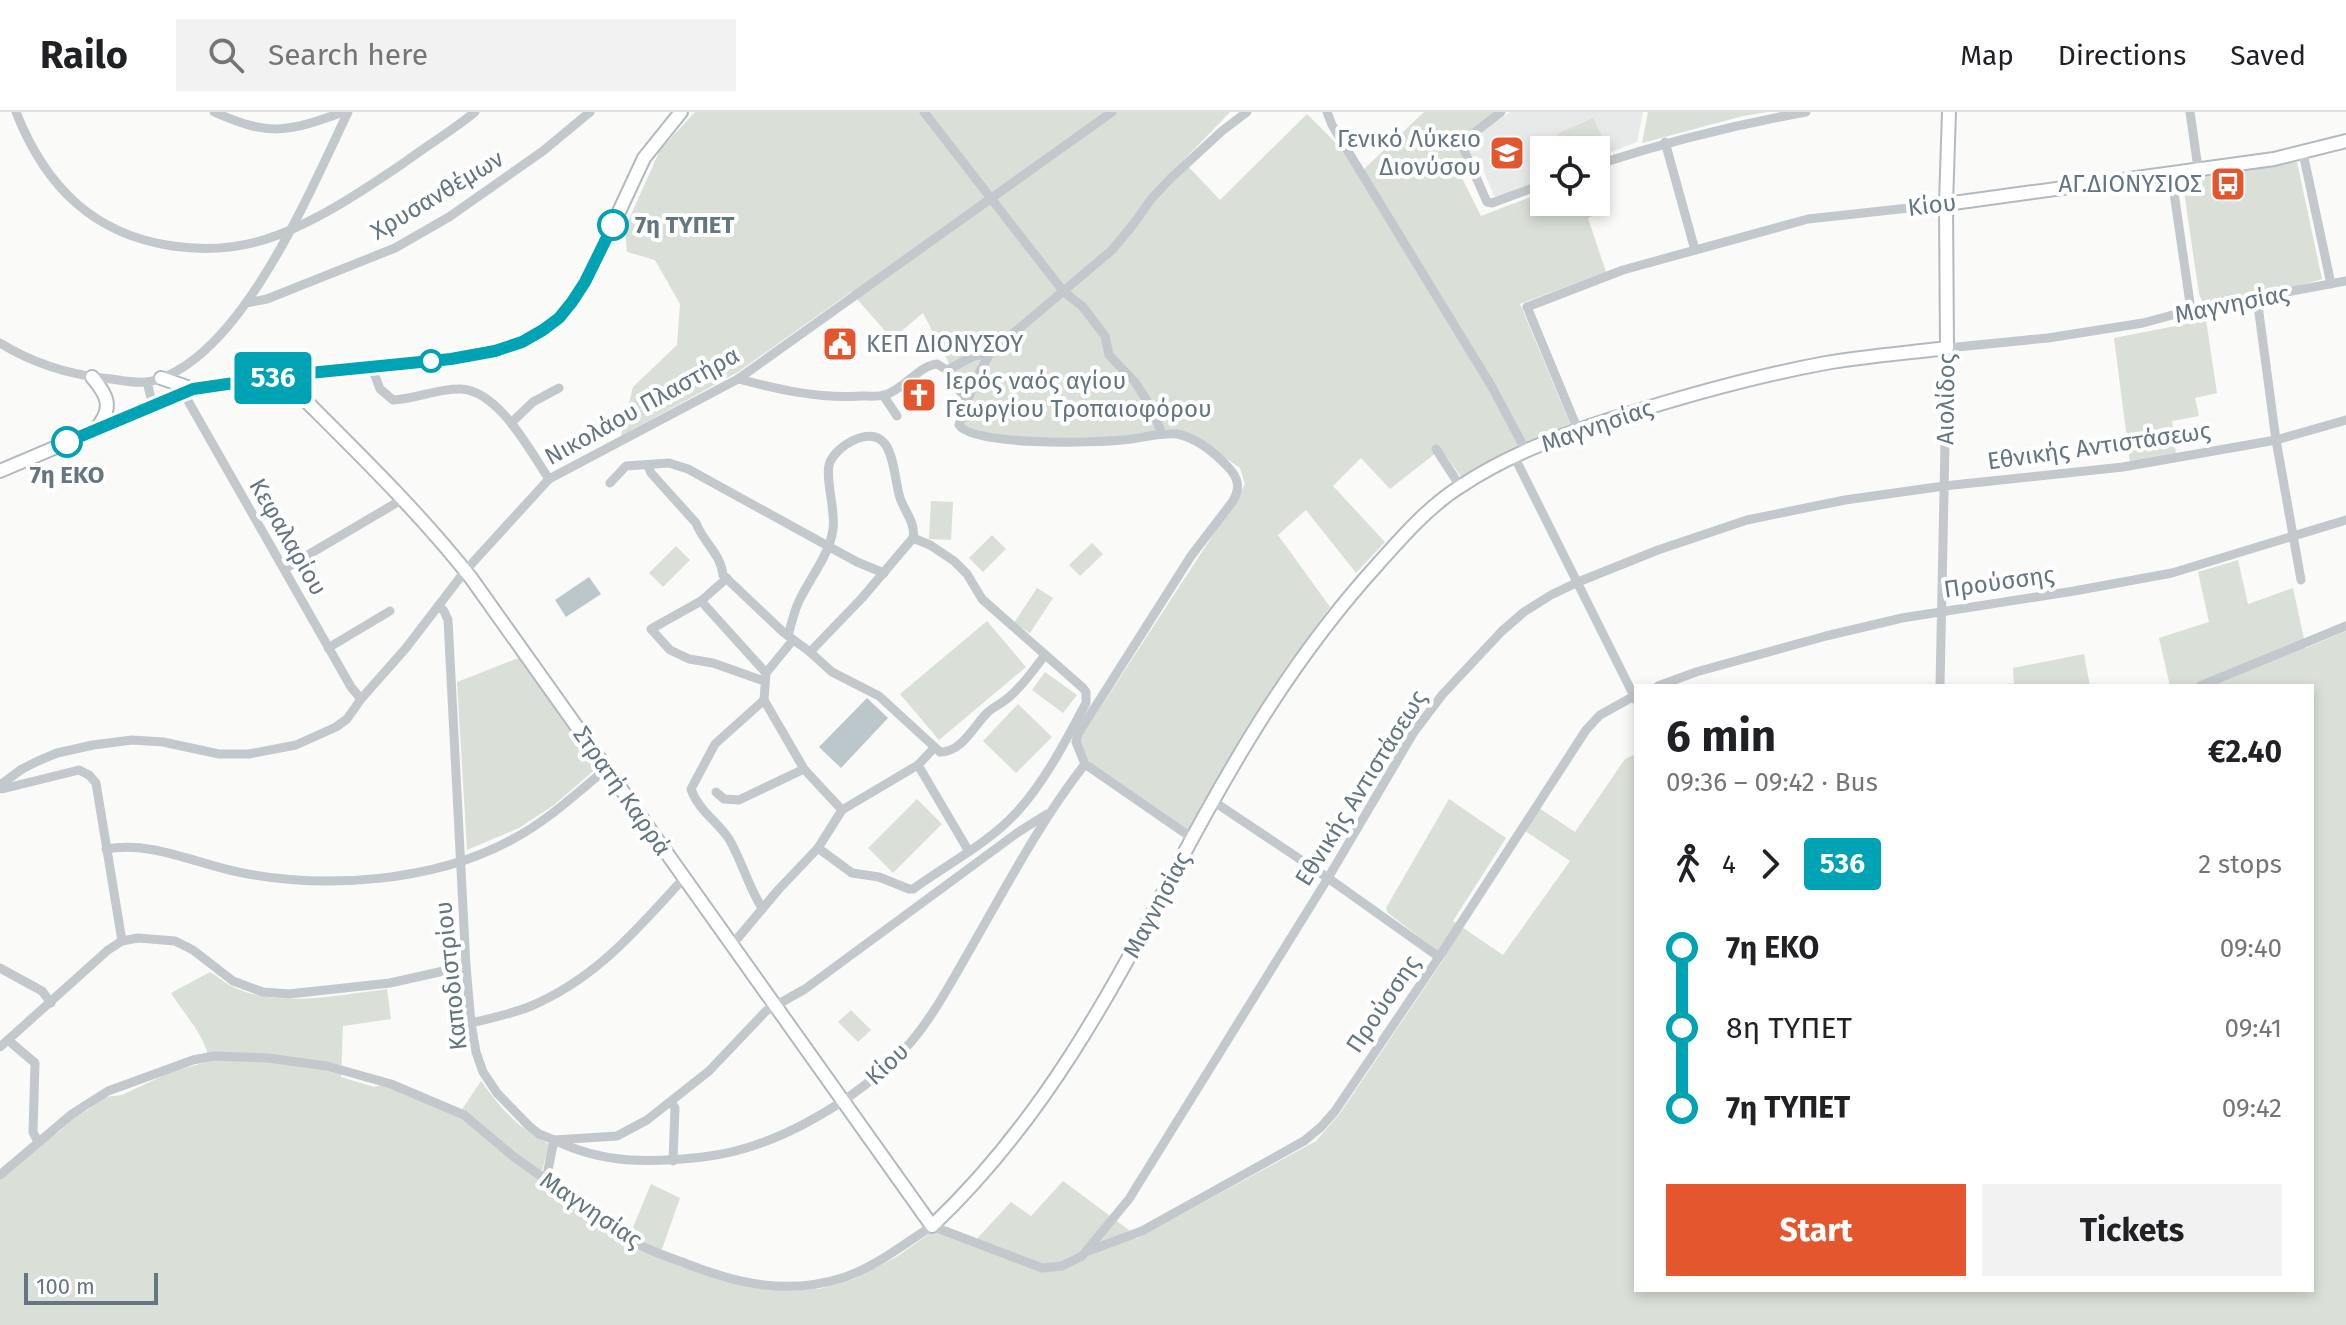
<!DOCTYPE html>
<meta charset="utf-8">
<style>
:root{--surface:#fff;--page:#f2f2f2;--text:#202124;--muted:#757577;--line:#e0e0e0;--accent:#e4572e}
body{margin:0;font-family:"Fira Sans",sans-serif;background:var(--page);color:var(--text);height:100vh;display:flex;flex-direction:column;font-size:30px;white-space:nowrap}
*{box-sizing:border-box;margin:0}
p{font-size:26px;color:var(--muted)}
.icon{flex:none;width:44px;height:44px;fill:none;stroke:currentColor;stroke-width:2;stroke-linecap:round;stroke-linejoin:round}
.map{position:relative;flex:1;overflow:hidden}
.sheet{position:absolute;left:1634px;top:572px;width:680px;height:608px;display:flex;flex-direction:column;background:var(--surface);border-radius:0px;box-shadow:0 4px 12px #0003}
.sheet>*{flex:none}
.badge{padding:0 16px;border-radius:6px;font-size:28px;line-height:52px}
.fabs{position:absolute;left:1530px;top:24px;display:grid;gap:16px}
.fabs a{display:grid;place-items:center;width:80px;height:80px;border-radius:0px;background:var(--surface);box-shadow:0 4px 12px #0003;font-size:40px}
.scale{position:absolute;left:24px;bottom:20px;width:134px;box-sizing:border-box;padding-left:8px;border:4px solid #657683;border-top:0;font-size:22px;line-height:28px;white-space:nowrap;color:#657683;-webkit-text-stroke:6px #fff;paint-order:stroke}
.map>.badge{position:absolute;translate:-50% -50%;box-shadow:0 0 0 4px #fff}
.legs{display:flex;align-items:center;gap:12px;height:88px;padding:0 32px;font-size:26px}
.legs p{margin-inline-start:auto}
.head{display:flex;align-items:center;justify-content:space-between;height:136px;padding:0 32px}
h1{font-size:44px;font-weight:700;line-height:60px}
.primary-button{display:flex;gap:16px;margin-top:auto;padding:16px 32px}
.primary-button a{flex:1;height:92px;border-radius:0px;background:var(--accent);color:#fff;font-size:32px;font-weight:700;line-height:92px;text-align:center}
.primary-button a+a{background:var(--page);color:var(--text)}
ul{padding:0 32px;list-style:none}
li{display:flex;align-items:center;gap:28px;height:80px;font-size:30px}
li i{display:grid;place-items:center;width:12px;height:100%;margin:0 10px;background:currentColor}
li i::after{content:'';width:20px;height:20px;margin:-10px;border:6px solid;border-radius:50%;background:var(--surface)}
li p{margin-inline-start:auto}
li:first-child i{background:linear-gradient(#0000 50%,currentColor 0)}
li:last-child i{background:linear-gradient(currentColor 50%,#0000 0)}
header{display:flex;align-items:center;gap:48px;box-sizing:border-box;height:112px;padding:0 40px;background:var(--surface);border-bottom:2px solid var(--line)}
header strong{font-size:38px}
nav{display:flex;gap:44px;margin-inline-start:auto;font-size:28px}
.search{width:560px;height:72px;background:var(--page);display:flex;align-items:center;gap:20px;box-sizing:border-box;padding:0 28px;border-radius:0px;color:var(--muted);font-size:30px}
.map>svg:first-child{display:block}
.built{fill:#e8e9e9}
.green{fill:#dadfd7}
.water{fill:#bbc7cb}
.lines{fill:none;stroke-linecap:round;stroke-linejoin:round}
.secondary-casing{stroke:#b3babf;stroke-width:16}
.street{stroke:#c3c8cc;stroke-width:9}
.secondary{stroke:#fff;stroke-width:12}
.line-1-casing{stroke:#fff;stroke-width:18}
.line-1{stroke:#00a3b4;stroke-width:12}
.stop-1-dot{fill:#fff;stroke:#00a3b4;stroke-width:4}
.labels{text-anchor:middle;stroke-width:8;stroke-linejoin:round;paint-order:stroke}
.poi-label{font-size:24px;fill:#657683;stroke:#fff;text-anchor:end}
.street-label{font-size:24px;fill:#657683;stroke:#fff}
.stop-label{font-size:24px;font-weight:bold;fill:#657683;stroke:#fff;text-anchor:start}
</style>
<header>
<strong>Railo</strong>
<div class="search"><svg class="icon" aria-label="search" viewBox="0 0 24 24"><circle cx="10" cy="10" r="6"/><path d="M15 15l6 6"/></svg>Search here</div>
<nav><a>Map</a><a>Directions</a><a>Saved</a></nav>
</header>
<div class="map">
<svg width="2346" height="1213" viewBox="0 0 2346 1213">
<rect width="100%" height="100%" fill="#fafaf8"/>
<polygon class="built" points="1510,0 1643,0 1637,30 1596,46 1596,38 1544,38 1544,67 1495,86 1477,44 1472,45 1467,29"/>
<g class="green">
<polygon points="695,0 1230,0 1183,49 1220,88 1307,2 1363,58 1424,0 1505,0 1464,30 1470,44 1456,54 1481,104 1544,80 1544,90 1596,90 1596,75 1606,98 1588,106 1606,160 1520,192 1572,316 1462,366 1441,337 1390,377 1361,346 1333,374 1385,430 1356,461 1306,398 1278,423 1330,495 1285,556 1242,627 1190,720 1093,653 1083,641 1078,630 1237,386 1245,372 1240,356 1191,322 1169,317 1095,328 1040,328 971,320 961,314 969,290 923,201 892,227 851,180 738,260 621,324 633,275 677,233 680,192 655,148 627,140 625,116 660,38"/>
<polygon points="1648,0 1767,0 1743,4 1642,31"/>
<polygon points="1593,6 1604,29 1583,38 1564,38 1557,22"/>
<polygon points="2297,50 2322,167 2299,174 2203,191 2199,182 2182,66"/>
<polygon points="2206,208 2217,281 2195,286 2199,304 2172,309 2176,342 2130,351 2114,226"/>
<polygon points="931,389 953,390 951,428 929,427"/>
<polygon points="992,423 1006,437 983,460 969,446"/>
<polygon points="1092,431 1103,442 1080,464 1069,453"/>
<polygon points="676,434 690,448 663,475 649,461"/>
<path d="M2238,448L2248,492L2293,476L2306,536L2346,519V1213H0V1068L34,1036L60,1019L74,1005L88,998L105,985L122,983L171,960L210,949C203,920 186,905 171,881L210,860C217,864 224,870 231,874C277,897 339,883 387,877L391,907L343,914L341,965L374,975L385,972L457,1005L481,969C503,999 516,1014 549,1032L539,1071L628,1127L651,1072L680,1086L660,1143L781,1178L819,1177L854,1167L898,1144L937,1116L972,1132L1011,1090L1031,1104L1063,1069L1129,1118L1136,1127L1316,1029L1341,1000L1445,845L1388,801L1386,796L1449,687L1506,726L1453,809L1503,843L1570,749L1525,719L1539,696L1575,720L1625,647L1636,642V1178H2312V574H2170L2159,526L2209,510L2198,460Z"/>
<polygon points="1037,476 1053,486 1030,521 1014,511"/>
<polygon points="987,509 1026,555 939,628 900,582"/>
<polygon points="2084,542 2090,574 2014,574 2013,556"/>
<polygon points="521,545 599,654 554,693 519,716 467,738 457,570"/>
<polygon points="1045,560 1077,583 1063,601 1032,578"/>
<polygon points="1018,592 1052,625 1016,661 983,629"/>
<polygon points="917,687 942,712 893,761 868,736"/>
<polygon points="851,898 871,918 858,930 838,910"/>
</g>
<g class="water">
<polygon points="589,465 601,482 566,505 555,488"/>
<polygon points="867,586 888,606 841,656 819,635"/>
</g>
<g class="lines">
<defs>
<g id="secondary">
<polyline points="1946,92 2274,47 2346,29"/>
<path d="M289,263L290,269L300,283C359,342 419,400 471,466L932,1114C1043,1009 1110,883 1180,749C1237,642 1296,542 1378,452C1403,424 1429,394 1461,374C1509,342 1564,322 1618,305C1687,283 1755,264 1826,251C1866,244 1907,241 1947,236L1946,92L1949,0"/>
<path d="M92,265C109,285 113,296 96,317"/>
<polyline points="161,266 193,277"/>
<polyline points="0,359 193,277 289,263 451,247 495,239 522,230 543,218 559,206 572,190 597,147 644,46 681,0"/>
</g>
</defs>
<use href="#secondary" class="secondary-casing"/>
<g class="street">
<path d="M16,0C29,33 49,67 76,91C129,138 213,148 278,123C324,105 365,77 405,50C428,33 453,18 475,0"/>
<path d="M214,0C270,25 288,20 343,0"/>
<polyline points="924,0 1063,179 1083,195 1105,224 1109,243 1135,270 1152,297 1162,322"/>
<polyline points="1327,0 1332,13 1492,275 1526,339"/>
<polyline points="1501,0 1461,31 1487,90 1492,91 1544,72"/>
<polyline points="2190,0 2198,56"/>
<polyline points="1665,30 1695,138"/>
<polyline points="2303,41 2331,172"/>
<path d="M1596,53C1666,30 1734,13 1806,0"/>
<polyline points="2171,60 2191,198"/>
<polyline points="2257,186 2276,328 2301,468"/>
<polyline points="246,191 267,187 395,136 449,105 543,39 590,0"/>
<path d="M0,231C31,250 68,262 103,266C118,267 137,273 152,269C241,247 311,77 348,0"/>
<path d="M372,256L380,277L393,288C415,287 439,276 461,277C499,279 530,339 549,367"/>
<polyline points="947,258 974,244 990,241 1112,138 1132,114 1152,86 1171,66 1222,19 1247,0"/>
<path d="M738,267C778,277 818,287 860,284C868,284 877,285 885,283C905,277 918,254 937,252L947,258L967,290L959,313C972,334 1095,331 1122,328C1140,327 1159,320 1177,322C1198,326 1215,341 1229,356C1239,367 1240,376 1233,389L1191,444L1078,622L1076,630L1085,652L1192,726"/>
<polyline points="147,270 153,294"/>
<polyline points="183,280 351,575 361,587"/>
<polyline points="883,283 897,304"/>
<polyline points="967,290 976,267 990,241"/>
<polyline points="512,310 533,290 559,276"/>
<polyline points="1578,318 1527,195 1623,158 1808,107 1946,92"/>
<polyline points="1436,337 1460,374"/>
<polyline points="1514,344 1636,588"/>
<path d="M648,354L651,361L696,411C703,430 721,442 723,463L783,520L810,540L832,560L879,584L940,640C962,640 973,615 987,601C993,595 1001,592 1008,586C1023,574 1033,558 1045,543"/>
<polyline points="610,371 626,354 669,351 688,357 857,450 884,461"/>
<polyline points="284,457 403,387"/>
<polyline points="727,466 701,489 651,517 670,538 689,547 713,551 764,569"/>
<polyline points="701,489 766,561"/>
<polyline points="439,494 444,499 448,508 466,854 471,911 476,940 483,960 497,981 529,1014 539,1022 554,1028 617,1024 647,1008 709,959 766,899 805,877 1017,721 1047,702"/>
<path d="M788,524C791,512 794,500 799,489C810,466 830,442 833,417C836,398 824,364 830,350C834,341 844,333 852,329C896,308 892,361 900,386C905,400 916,412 913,426L862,486L810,540"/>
<polyline points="793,528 766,561 764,588 804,657 842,698"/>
<polyline points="328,536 390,499"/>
<polyline points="1658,574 1696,560 1826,524 1902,506 2074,479 2172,461 2346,408"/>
<polyline points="1940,574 1947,236 2048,226 2143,211 2191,198 2346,169"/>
<polyline points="2200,574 2346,514"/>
<polyline points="918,653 968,738"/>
<polyline points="0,673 22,657 38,649 57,641 93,633 132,628 163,630 219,642 249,642 296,633 336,615 347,607 361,587 406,536 465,459 549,367 738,267 1112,0"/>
<polyline points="0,675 2,677 79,658 89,663 96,671 122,829"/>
<polyline points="716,680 724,687 739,688 804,657"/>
<polyline points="1213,689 1328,766 1439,845"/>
<path d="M818,736L852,761L879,765L909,777H913C946,753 990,730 1017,700C1046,668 1066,628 1086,591V580L1083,576L982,487L967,462L954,449L930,433L913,426"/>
<path d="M106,737C152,729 194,751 238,760C324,778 435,770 513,727C547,709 576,682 606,657"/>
<path d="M762,796C748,774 742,749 729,727C717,709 698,698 691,677L715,632L764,588"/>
<polyline points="732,833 779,777 818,736 842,698 918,653 934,636"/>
<polyline points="0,856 42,879 51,891"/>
<path d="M471,911C491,906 512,902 531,894C597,866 637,817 684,766"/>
<polyline points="8,928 35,951 33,1020 38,1030"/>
<polyline points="0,935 108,838 122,829 138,826 175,829 193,838 233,869 263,880 289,882 390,871 466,854"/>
<polyline points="671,990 675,996 673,1049"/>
<path d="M0,1063L72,1002L108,979L193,948L214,944L268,946L327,954L391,972L464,1003L514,1045L636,1131C652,1140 669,1145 687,1152C738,1172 788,1183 842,1166C874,1156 904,1132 932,1114L1042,1156L1062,1154L1082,1144L1129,1087L1328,766L1414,620L1442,583L1502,519L1524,500L1551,483L1578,470L1658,438L1747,408L1845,388L1944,374L2123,355L2276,328L2346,308"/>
<path d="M546,1068L554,1028C603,1052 650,1051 703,1045C739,1041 774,1028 806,1011C845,990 882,963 911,930C932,905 948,876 964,848C1003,781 1038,712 1085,652"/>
<polyline points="1088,1139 1142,1119 1304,1029 1321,1015 1335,999 1439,845 1586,618 1600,603 1636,583"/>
</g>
<use href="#secondary" class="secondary"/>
</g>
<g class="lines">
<defs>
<polyline id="line-1" points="67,330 193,277 289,263 451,247 495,239 522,230 543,218 559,206 572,190 585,170 613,113"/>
</defs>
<use href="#line-1" class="line-1-casing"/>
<use href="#line-1" class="line-1"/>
</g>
<defs>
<symbol id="school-square" viewBox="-11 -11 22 22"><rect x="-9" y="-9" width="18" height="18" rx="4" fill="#e4572e" stroke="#fff"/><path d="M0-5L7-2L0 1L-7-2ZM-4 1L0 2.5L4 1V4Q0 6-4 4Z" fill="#fff"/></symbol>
<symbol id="bus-square" viewBox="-11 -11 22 22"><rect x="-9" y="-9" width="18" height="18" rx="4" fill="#e4572e" stroke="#fff"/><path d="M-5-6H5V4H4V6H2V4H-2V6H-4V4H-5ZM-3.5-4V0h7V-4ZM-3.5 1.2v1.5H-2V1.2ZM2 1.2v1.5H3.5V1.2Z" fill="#fff"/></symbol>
<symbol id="civic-square" viewBox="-11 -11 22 22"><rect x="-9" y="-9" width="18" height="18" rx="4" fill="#e4572e" stroke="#fff"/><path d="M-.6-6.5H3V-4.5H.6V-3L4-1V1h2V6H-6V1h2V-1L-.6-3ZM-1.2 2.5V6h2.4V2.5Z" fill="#fff"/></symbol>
<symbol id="church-square" viewBox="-11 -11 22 22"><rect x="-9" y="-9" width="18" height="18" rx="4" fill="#e4572e" stroke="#fff"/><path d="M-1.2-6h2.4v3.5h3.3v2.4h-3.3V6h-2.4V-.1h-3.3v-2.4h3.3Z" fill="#fff"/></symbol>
</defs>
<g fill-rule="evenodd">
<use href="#school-square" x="1487" y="21" width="40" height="40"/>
<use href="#bus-square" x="2208" y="52" width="40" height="40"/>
<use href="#civic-square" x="820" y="212" width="40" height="40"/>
<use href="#church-square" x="899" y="263" width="40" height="40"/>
</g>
<g class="stop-1-dot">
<circle cx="613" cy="113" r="14"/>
<circle cx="431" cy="249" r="10"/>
<circle cx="67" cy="330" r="14"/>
</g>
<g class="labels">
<g class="poi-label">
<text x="1481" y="35">Γενικό Λύκειο<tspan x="1481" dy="28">Διονύσου</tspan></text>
<text x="2202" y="80">ΑΓ.ΔΙΟΝΥΣΙΟΣ</text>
<text x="866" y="240" text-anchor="start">ΚΕΠ ΔΙΟΝΥΣΟΥ</text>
<text x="945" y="277" text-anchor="start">Ιερός ναός αγίου<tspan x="945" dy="28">Γεωργίου Τροπαιοφόρου</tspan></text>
</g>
<g class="street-label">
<text transform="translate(437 83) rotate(-31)" y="8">Χρυσανθέμων</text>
<text transform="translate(1932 93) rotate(-7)" y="8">Κίου</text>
<text transform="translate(2232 192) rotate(-11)" y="8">Μαγνησίας</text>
<text transform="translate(1946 287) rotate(-89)" y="8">Αιολίδος</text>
<text transform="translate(642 294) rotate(-29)" y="8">Νικολάου Πλαστήρα</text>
<text transform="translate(1597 314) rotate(-19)" y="8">Μαγνησίας</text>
<text transform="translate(2099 334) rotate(-8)" y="8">Εθνικής Αντιστάσεως</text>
<text transform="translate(288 425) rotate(60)" y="8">Κεφαλαρίου</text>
<text transform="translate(1999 470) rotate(-8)" y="8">Προύσσης</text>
<text transform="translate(1361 676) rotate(-58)" y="8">Εθνικής Αντιστάσεως</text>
<text transform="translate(622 679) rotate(55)" y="8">Στρατή Καρρά</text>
<text transform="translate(1157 793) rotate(-62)" y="8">Μαγνησίας</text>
<text transform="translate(451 864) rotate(-96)" y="8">Καποδιστρίου</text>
<text transform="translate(1383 892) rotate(-56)" y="8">Προύσσης</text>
<text transform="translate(887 952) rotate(-43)" y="8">Κίου</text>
<text transform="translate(591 1098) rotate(34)" y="8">Μαγνησίας</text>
</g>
<g class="stop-label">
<text x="635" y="121">7η ΤΥΠΕΤ</text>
<text x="67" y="371" text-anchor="middle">7η ΕΚΟ</text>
</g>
</g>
</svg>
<div class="fabs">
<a><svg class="icon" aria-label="locate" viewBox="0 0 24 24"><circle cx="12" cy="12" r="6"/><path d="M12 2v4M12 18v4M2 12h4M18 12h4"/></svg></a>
</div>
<div class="scale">100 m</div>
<b class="badge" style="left:273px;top:266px;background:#00a3b4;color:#fff">536</b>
<section class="sheet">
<div class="head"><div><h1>6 min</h1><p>09:36 – 09:42 · Bus</p></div><b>€2.40</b></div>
<div class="legs"><svg class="icon" aria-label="walk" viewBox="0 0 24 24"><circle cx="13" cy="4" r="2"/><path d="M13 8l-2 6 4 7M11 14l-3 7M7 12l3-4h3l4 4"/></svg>4<svg class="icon" aria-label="forward" viewBox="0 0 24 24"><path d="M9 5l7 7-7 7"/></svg><b class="badge" style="background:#00a3b4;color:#fff">536</b><p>2 stops</p></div>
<ul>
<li><i style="color:#00a3b4"></i><b>7η ΕΚΟ</b><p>09:40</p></li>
<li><i style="color:#00a3b4"></i><span>8η ΤΥΠΕΤ</span><p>09:41</p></li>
<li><i style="color:#00a3b4"></i><b>7η ΤΥΠΕΤ</b><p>09:42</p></li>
</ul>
<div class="primary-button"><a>Start</a><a>Tickets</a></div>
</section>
</div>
